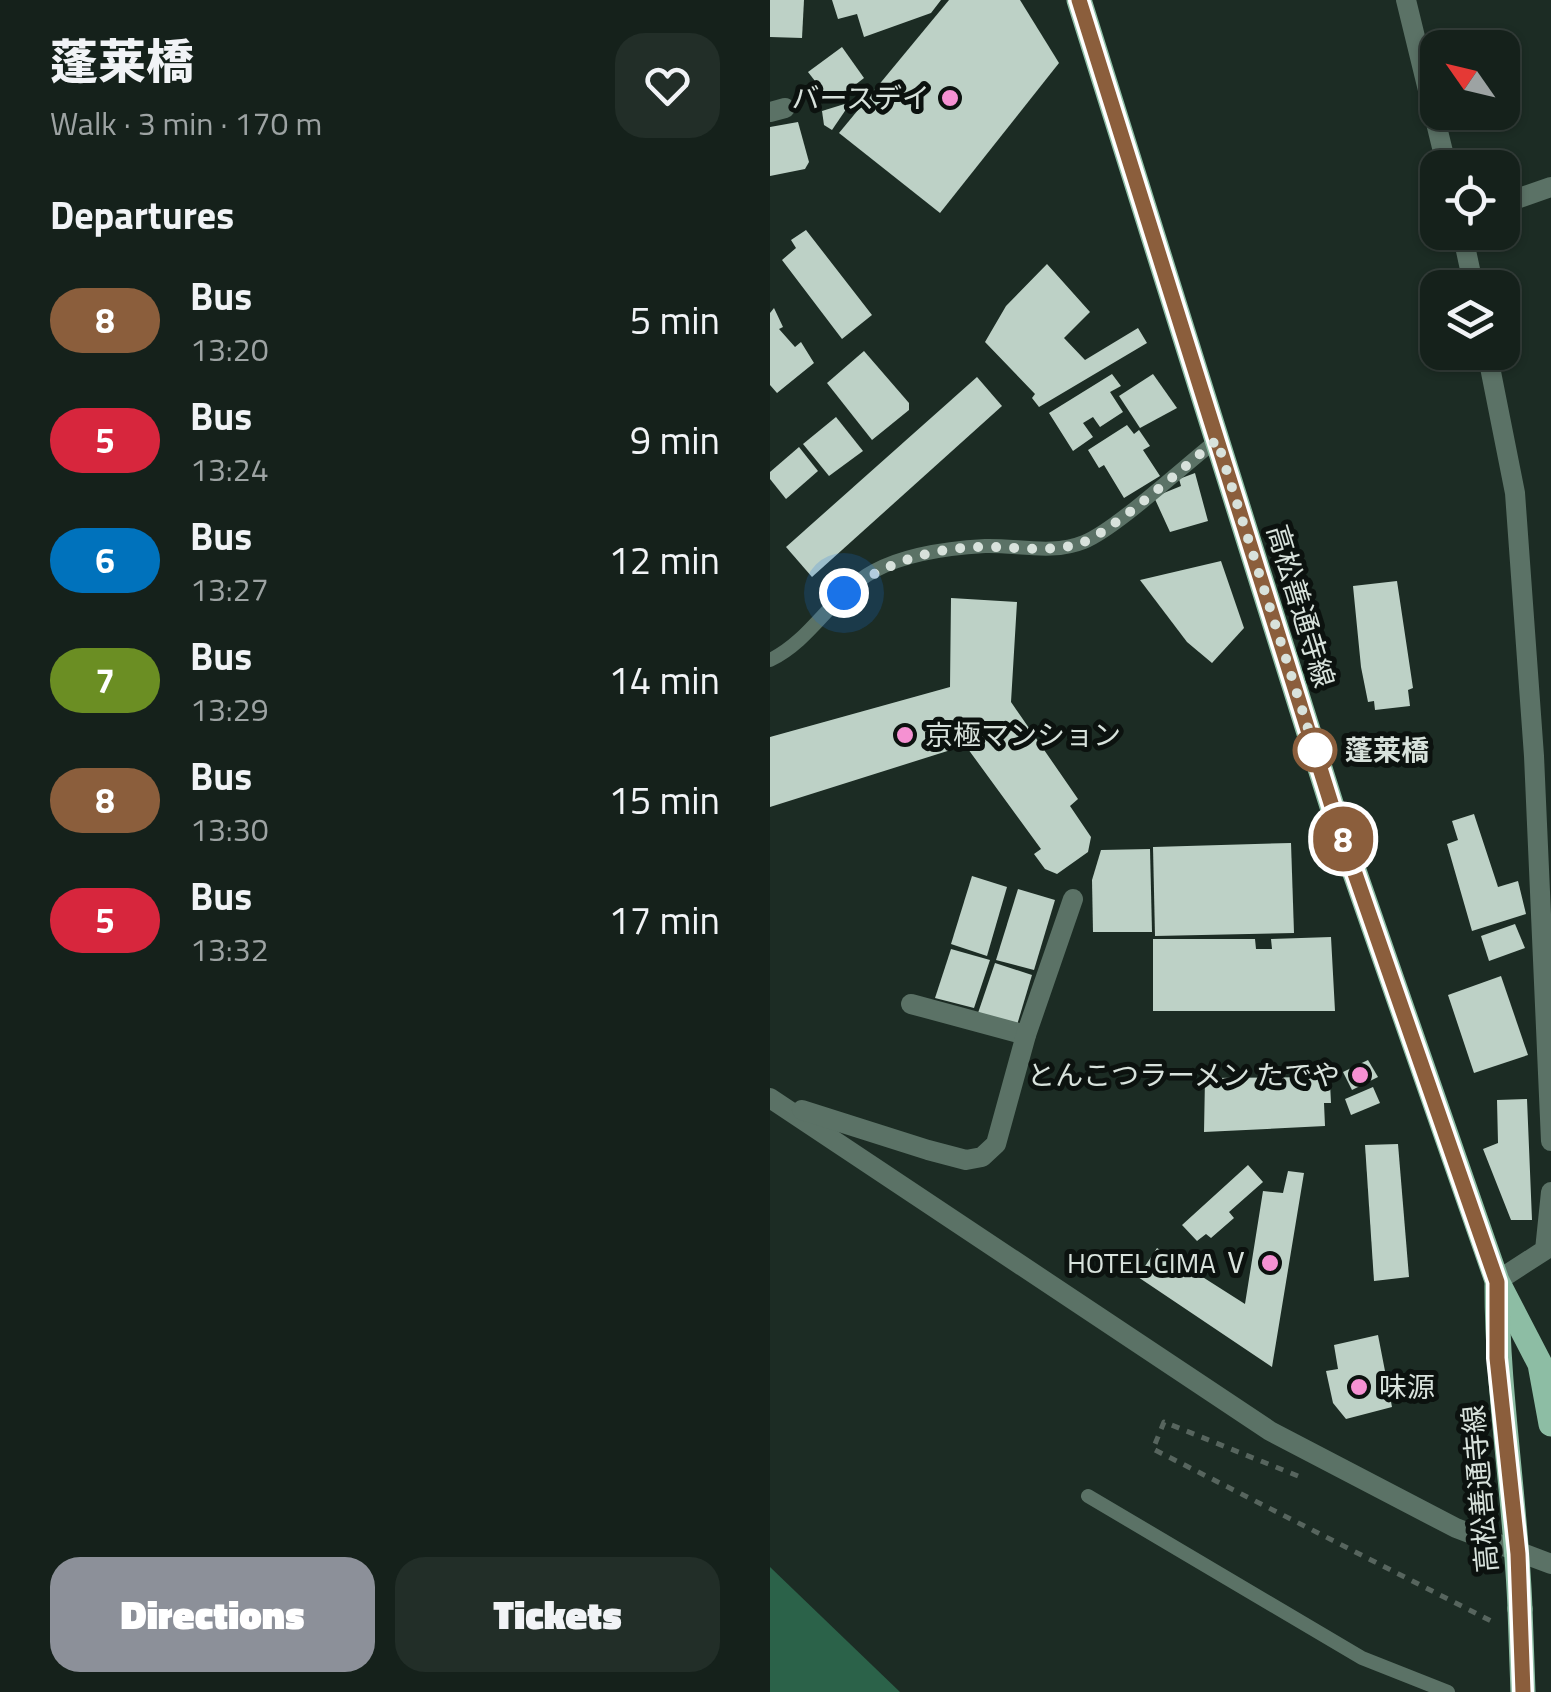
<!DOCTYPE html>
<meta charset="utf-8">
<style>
:root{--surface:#15211b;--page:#222e28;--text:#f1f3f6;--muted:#9da3a3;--line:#343e3a;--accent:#8c9099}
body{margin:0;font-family:"Titillium Web","Noto Sans JP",sans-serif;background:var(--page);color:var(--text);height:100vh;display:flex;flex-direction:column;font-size:38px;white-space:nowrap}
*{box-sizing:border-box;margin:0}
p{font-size:32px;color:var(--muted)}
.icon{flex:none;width:55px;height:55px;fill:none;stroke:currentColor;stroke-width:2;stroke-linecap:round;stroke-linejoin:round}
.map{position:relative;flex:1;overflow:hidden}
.sheet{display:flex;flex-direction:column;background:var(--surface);width:770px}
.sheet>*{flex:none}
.badge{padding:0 20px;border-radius:32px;font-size:35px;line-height:65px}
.needle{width:65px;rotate:304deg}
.tools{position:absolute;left:650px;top:30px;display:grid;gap:20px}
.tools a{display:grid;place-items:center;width:100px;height:100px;border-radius:20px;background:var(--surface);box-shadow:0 2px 8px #0004,0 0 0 2px var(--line);font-size:50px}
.you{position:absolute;width:50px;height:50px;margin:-25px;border:8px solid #fff;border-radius:50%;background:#1a73e8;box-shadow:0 0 0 15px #1a73e833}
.map>.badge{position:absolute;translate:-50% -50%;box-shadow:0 0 0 5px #fff}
h2{padding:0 50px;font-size:38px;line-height:90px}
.round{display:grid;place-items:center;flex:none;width:105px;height:105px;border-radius:30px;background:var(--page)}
.headline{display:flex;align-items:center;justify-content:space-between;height:170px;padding:0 50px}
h1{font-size:48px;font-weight:800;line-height:75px}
.button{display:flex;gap:20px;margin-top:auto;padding:20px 50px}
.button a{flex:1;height:115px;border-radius:30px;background:var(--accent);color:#fff;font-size:40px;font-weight:800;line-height:115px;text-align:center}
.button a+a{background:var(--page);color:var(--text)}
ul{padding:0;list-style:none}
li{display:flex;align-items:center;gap:30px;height:120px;padding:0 50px}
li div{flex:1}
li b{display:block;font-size:38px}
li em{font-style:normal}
li .badge{min-width:110px;font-weight:700;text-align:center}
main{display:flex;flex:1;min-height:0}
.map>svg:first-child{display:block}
.water{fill:#2b6249}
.building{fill:#bdd1c6}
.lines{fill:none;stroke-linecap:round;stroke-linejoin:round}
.path{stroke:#57655e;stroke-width:5;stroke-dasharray:8 8;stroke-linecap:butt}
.service{stroke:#5b7266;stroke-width:14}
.minor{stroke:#5b7266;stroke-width:20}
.primary{stroke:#8dbda4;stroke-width:25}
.primary-bridge{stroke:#8dbda4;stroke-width:25}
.line-casing{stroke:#fff;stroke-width:22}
.line{stroke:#8b5e3c;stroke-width:15}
.walk{stroke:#d8e2dc;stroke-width:10;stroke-dasharray:0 18}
.poi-dot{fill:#f591d2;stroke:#0c120f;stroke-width:4}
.stop-dot{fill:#fff;stroke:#8b5e3c;stroke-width:5}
.labels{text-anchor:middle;stroke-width:10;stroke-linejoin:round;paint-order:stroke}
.poi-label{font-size:28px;fill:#d8e2dc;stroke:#0c120f;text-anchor:end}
.street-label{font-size:28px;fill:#d8e2dc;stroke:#0c120f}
.stop-label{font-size:28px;font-weight:bold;fill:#d8e2dc;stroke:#0c120f;text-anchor:start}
</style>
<main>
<section class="sheet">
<div class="headline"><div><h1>蓬莱橋</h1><p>Walk · 3 min · 170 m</p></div><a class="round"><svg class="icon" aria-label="heart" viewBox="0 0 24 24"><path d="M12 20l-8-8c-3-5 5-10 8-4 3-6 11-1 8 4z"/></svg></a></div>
<h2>Departures</h2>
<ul>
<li><span class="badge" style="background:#8b5e3c;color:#fff">8</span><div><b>Bus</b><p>13:20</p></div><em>5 min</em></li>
<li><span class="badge" style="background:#d7263d;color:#fff">5</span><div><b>Bus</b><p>13:24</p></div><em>9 min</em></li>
<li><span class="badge" style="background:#0072bc;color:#fff">6</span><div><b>Bus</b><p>13:27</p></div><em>12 min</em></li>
<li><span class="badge" style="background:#6b8e23;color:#fff">7</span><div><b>Bus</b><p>13:29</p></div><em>14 min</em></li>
<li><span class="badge" style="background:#8b5e3c;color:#fff">8</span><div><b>Bus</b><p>13:30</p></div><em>15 min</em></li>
<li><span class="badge" style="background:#d7263d;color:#fff">5</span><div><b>Bus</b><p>13:32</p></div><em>17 min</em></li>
</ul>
<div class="button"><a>Directions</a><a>Tickets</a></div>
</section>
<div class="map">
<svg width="781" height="1692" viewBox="0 0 781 1692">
<rect width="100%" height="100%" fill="#1c2c24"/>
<polygon class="water" points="0,1567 130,1692 0,1692"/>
<g class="building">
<polygon points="0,0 34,0 32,38 0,37"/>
<polygon points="62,0 171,0 161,13 94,37 87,14 68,19"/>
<polygon points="179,0 250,0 289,63 170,213 69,133"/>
<polygon points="72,47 94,78 62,103 38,72"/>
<polygon points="81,102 62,130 54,125 52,111"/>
<polygon points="28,122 39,162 35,169 0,176 0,127"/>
<polygon points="36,230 102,315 72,339 12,260 26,248 21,240"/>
<polygon points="277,264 320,312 294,338 315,360 368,328 377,343 269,407 262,398 265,394 215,342 236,306"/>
<polygon points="4,308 13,327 9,329 25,347 31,342 44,363 7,393 0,385 0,313"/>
<polygon points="94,351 139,403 139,410 102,440 57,383"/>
<polygon points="342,374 351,386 340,392 353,412 330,427 323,417 313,423 323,437 303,451 279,413"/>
<polygon points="383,374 407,408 370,428 349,396"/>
<polygon points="207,377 232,406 42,577 16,547"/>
<polygon points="66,417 93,451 59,476 33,444"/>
<polygon points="357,425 364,434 369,430 380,446 373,450 390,476 354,498 334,465 329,468 318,450"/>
<polygon points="29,447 48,471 16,499 0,479 0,472"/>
<polygon points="425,473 438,521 400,532 384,497 411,486 409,479"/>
<polygon points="451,561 474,628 442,663 417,642 370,580"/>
<polygon points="627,581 643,688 638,690 640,706 605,710 604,701 598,702 591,667 583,586"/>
<polygon points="181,598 247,602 241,702 308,799 300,806 321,837 318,852 287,874 275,869 264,854 271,849 198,749 187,748 0,807 0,737 180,687"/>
<polygon points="704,814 728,887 748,881 756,914 702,931 677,844 688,840 682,821"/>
<polygon points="521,843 524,933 385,936 383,847"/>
<polygon points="380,849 382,932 323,932 322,880 331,850"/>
<polygon points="202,876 237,887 217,956 181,944"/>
<polygon points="248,889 285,900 264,970 226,960"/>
<polygon points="745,924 755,948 719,961 711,936"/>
<polygon points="561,937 565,1011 383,1011 383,939 485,939 486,949 502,949 501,939"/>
<polygon points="181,949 220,960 204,1008 165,998"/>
<polygon points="225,963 262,975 247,1025 208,1013"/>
<polygon points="731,976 758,1055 704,1073 678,995"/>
<polygon points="598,1060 608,1077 582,1090 573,1072"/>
<polygon points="555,1077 560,1083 561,1103 554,1103 555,1126 434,1132 435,1078"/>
<polygon points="603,1087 610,1103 581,1115 575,1099"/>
<polygon points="757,1099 762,1220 741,1220 713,1149 728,1143 727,1100"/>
<polygon points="628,1144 639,1277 604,1281 595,1145"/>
<polygon points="478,1165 493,1182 459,1212 464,1218 441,1238 436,1234 427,1241 412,1225"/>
<polygon points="518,1171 534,1173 502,1367 368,1277 387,1248 475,1304 493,1191 513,1193"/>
<polygon points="608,1335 622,1407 576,1419 563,1403 556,1371 568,1369 564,1345"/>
</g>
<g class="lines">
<polyline class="path" points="528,1476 394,1422 383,1449 725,1623"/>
<g class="service">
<path d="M0,660C42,640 63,593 104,571C135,554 180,548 215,546C248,545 282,555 314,542C346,529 416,464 447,440"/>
<polyline points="318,1496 592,1658 678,1692"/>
</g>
<g class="minor">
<polyline points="636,0 677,168"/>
<polyline points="0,112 15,108"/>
<polyline points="732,204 781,187"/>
<polyline points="692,232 704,288"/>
<polyline points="717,352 745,493 764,756 781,1141"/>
<polyline points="141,1004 256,1035"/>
<polyline points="0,1098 500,1431 686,1528 781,1564"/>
<polyline points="32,1110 158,1150 196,1160 212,1157 226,1144 256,1035 303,899"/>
<polyline points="727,1281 775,1250 781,1192"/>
</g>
<g class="primary">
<polyline points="309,0 565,816 727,1281 770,1364 781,1424"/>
<path d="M727,1286C727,1394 746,1501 750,1609"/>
</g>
<polyline class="primary-bridge" points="750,1609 753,1692"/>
</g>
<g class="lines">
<defs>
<polyline id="line" points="309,0 565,816 727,1282 727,1358 748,1554 753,1692"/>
</defs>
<use href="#line" class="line-casing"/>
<use href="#line" class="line"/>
<path class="walk" d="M74,593C116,562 166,546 219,547C250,547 281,553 311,543C341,533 418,463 447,440L547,757L545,750"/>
</g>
<g class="poi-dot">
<circle cx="180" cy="98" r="10"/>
<circle cx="135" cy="735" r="10"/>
<circle cx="590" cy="1075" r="10"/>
<circle cx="500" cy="1263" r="10"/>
<circle cx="589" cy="1387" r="10"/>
</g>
<circle class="stop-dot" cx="545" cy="750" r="20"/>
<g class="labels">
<g class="poi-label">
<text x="160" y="108">バースデイ</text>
<text x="155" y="745" text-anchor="start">京極マンション</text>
<text x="570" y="1085">とんこつラーメン たでや</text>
<text x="480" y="1273">HOTEL CIMA Ⅴ</text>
<text x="609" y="1397" text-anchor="start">味源</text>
</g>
<g class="street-label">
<text transform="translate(531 606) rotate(73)" y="10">高松善通寺線</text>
<text transform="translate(710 1489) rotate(-95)" y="10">高松善通寺線</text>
</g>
<g class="stop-label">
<text x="575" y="760">蓬莱橋</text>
</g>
</g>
</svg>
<div class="tools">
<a><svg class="needle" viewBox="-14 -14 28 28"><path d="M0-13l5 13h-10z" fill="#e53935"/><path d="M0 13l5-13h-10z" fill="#9da3a3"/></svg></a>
<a><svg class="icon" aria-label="locate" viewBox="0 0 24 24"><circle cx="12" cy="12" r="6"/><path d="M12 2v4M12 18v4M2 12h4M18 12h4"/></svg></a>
<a><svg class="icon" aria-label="layers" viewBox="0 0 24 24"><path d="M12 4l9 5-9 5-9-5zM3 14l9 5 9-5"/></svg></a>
</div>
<div class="you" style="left:74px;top:593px"></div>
<b class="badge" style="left:573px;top:839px;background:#8b5e3c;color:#fff">8</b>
</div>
</main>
